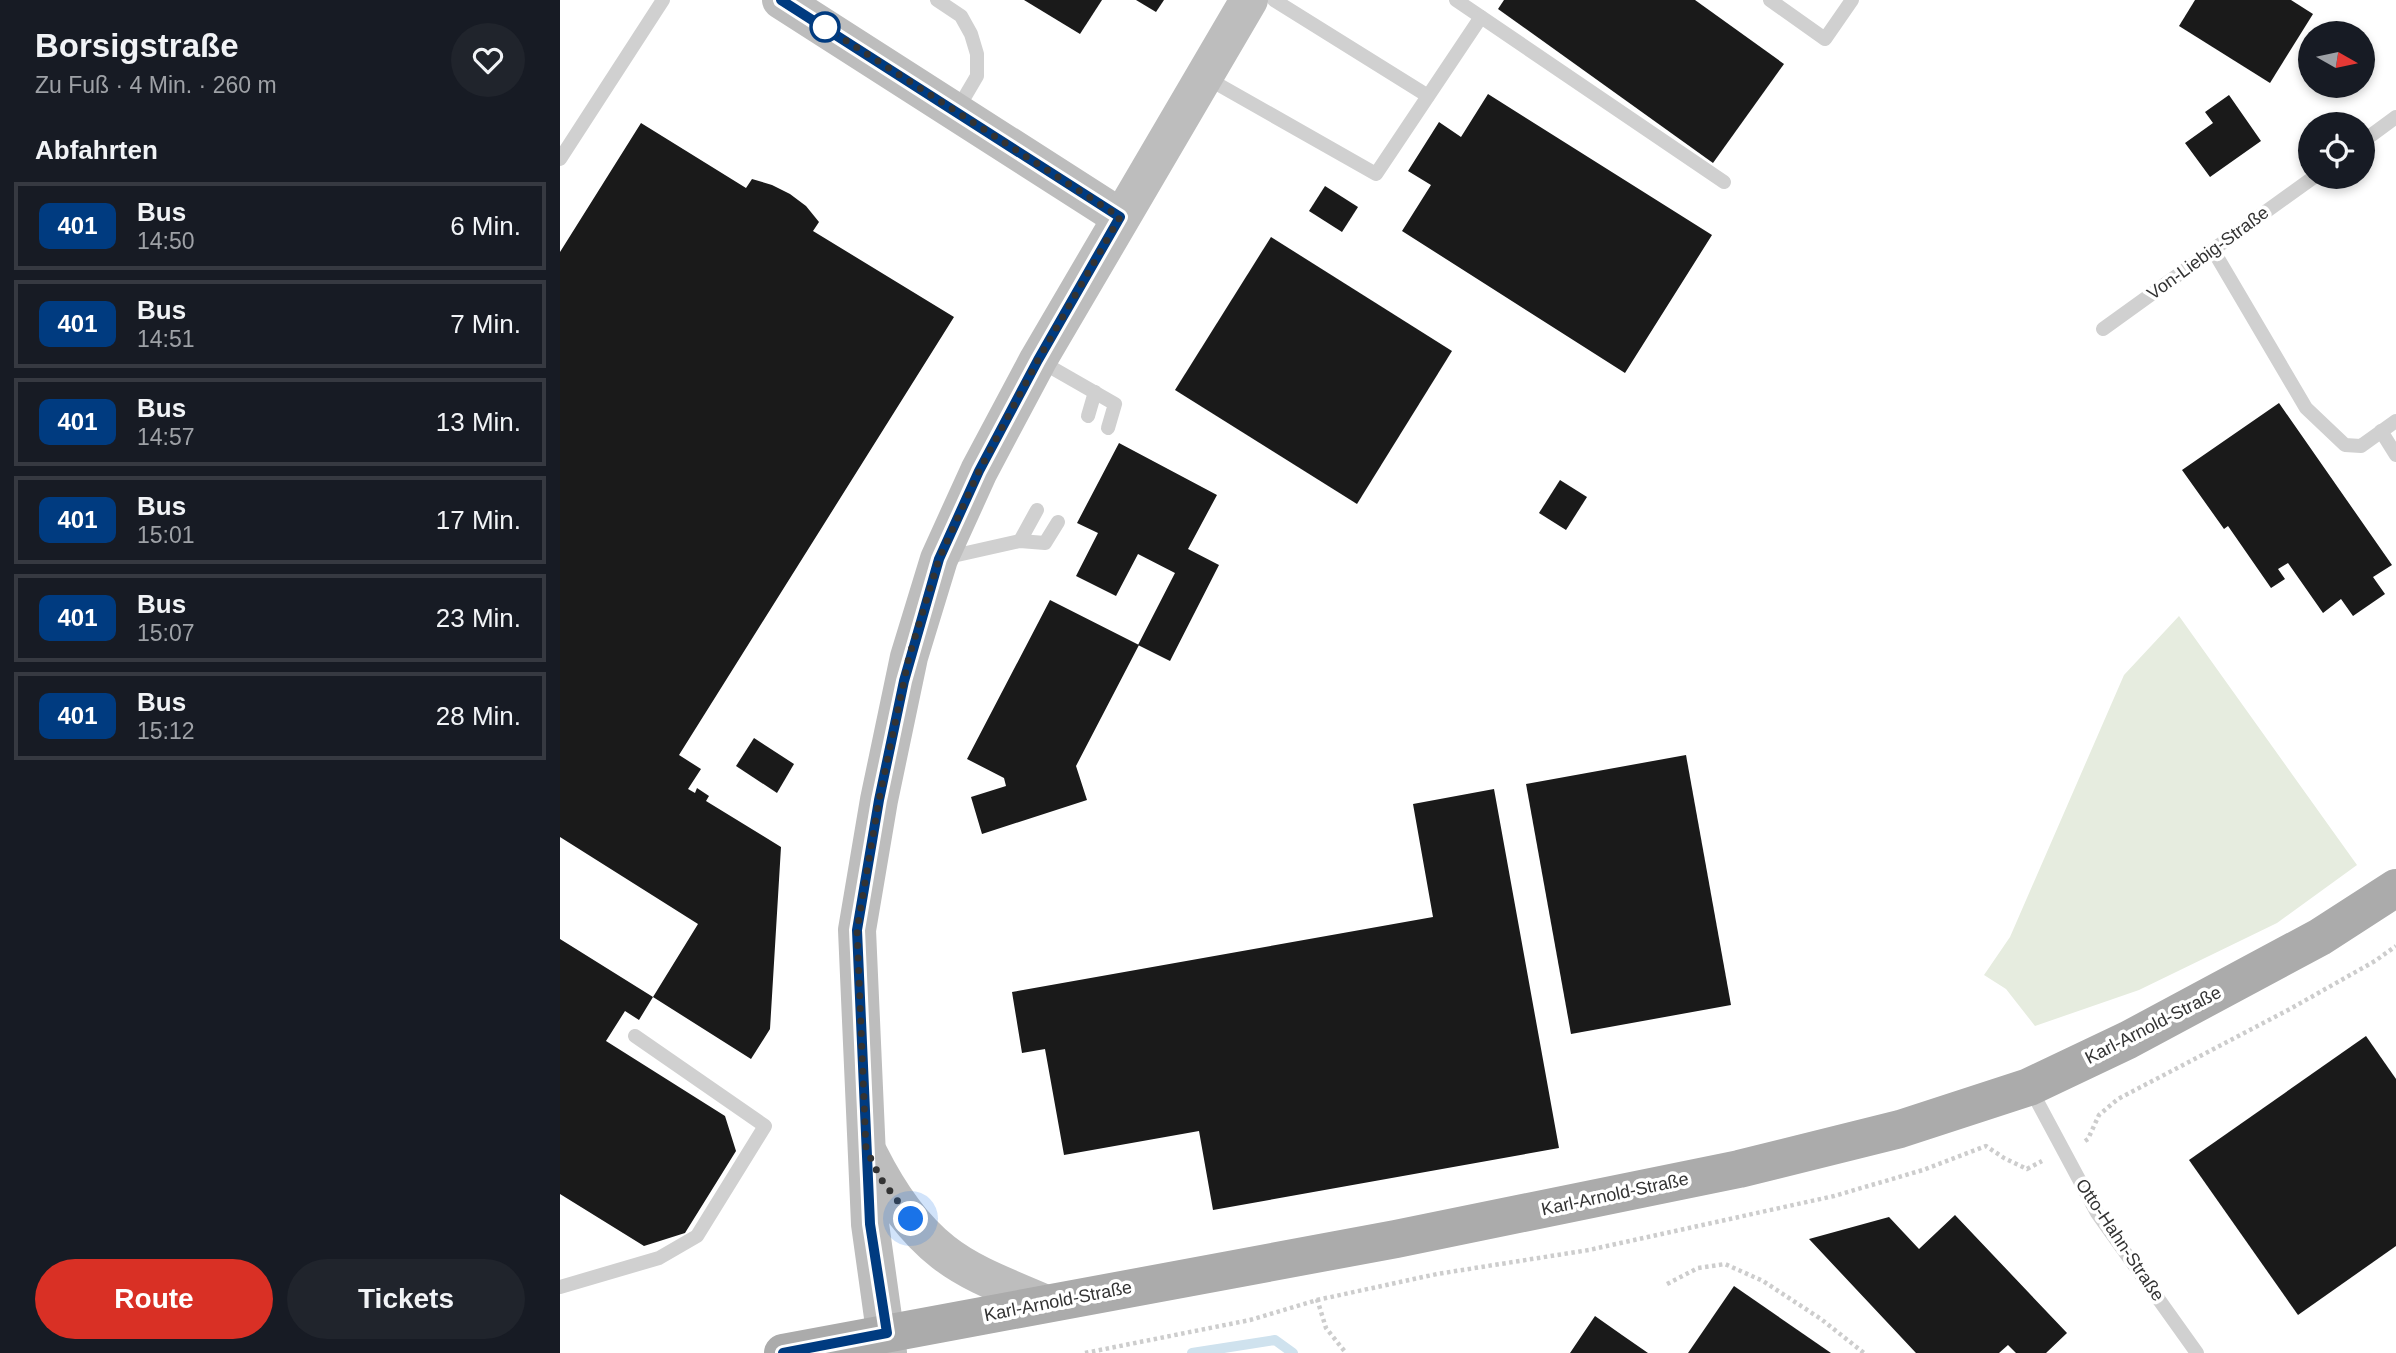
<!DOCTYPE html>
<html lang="de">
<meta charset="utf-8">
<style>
:root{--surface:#171b24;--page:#20242c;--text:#f1f3f6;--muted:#9ea1a6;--line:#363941;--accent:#d93025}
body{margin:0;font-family:Arial,sans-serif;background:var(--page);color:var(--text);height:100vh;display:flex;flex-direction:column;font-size:26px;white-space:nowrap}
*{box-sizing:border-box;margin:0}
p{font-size:23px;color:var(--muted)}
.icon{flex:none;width:38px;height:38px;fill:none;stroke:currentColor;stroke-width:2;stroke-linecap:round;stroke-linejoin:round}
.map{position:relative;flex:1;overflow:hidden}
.details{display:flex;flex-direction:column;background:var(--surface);width:560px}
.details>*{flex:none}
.badge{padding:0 14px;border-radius:10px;font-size:24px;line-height:46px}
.needle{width:46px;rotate:99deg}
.tools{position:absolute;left:1738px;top:21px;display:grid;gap:14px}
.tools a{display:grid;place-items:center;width:77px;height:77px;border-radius:50%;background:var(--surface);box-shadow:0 4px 10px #0003;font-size:35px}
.you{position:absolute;width:35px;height:35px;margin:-18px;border:5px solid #fff;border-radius:50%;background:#1a73e8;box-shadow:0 0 0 10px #1a73e833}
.map>.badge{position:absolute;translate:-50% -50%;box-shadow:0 0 0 4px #fff}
h2{padding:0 35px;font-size:26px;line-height:63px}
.round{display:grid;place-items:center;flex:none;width:74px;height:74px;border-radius:37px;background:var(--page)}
.overview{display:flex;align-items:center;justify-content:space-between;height:119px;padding:0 35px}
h1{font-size:33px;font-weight:700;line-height:52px}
.button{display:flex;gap:14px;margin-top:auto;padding:14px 35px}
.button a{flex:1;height:80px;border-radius:42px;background:var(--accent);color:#fff;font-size:28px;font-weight:700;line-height:80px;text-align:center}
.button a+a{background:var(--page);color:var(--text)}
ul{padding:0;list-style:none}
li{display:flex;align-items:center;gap:21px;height:88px;margin:0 14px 10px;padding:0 21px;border:4px solid var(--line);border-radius:0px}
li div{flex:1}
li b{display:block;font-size:26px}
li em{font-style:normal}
li .badge{min-width:77px;font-weight:700;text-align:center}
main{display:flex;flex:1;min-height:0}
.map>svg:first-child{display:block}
.green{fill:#e6ecdf}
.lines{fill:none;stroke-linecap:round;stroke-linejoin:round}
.stream{stroke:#cfe2ee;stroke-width:10}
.building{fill:#1a1a1a}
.path{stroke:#cdcdcd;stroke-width:4.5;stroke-dasharray:3.5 3.5;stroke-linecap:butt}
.lane{stroke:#d0d0d0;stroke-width:14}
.secondary{stroke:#bdbdbd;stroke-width:38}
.primary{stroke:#ababab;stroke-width:38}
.line-casing{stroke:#fff;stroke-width:16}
.line{stroke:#003b80;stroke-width:10}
.walk{stroke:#333;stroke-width:7;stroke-dasharray:0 12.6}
.stop-dot{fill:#fff;stroke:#003b80;stroke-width:3.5}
.labels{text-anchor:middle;stroke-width:7;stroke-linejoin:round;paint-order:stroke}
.street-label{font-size:18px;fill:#333;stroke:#fff}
</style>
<main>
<section class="details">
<div class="overview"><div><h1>Borsigstraße</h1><p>Zu Fuß · 4 Min. · 260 m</p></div><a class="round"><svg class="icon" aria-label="heart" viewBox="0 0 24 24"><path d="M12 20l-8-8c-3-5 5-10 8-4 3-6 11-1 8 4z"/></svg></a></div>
<h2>Abfahrten</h2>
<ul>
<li><span class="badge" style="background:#003b80;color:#fff">401</span><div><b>Bus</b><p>14:50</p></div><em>6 Min.</em></li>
<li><span class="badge" style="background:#003b80;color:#fff">401</span><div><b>Bus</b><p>14:51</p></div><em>7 Min.</em></li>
<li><span class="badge" style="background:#003b80;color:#fff">401</span><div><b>Bus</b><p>14:57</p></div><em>13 Min.</em></li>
<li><span class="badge" style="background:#003b80;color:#fff">401</span><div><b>Bus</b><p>15:01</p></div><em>17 Min.</em></li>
<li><span class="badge" style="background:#003b80;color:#fff">401</span><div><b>Bus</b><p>15:07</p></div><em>23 Min.</em></li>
<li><span class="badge" style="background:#003b80;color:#fff">401</span><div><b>Bus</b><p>15:12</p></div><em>28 Min.</em></li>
</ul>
<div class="button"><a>Route</a><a>Tickets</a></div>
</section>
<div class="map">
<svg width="1836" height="1353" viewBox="0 0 1836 1353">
<rect width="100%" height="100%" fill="#fff"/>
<polygon class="green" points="1619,616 1797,865 1717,923 1579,990 1475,1026 1446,989 1424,975 1450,937 1564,675"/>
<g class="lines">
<polyline class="stream" points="632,1353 715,1340 733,1353"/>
</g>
<g class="building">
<polygon points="464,0 542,0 520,34"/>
<polygon points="576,0 604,0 596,12"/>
<polygon points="944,0 1135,0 1224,64 1153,163 938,9"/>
<polygon points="1635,0 1731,0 1753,14 1710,83 1619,26"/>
<polygon points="928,94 1152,235 1065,373 842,231 871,185 848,171 879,122 901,137"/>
<polygon points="1669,95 1701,141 1650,177 1625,143 1653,123 1645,112"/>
<polygon points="81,123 186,188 192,179 212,185 230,194 246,206 259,222 253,231 394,317 119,755 141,769 128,789 135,793 137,788 149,796 146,801 221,847 210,1029 191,1059 93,997 138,924 0,837 0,252"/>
<polygon points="765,186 798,207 782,232 749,211"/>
<polygon points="711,237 892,351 797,504 615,390"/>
<polygon points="1719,403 1832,565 1813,577 1825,594 1793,616 1781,599 1763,613 1728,563 1718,569 1725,579 1711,588 1668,526 1664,529 1622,470"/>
<polygon points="559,443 657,495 628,549 659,565 610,661 578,645 615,573 578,554 556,596 516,576 538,533 517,523"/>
<polygon points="1000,480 1027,497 1006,530 979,513"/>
<polygon points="490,600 579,645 516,766 527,800 422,834 411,797 446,786 444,778 407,759"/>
<polygon points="194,738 234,764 217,793 176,766"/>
<polygon points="1126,755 1171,1005 1011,1034 966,784"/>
<polygon points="934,789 999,1148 653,1210 639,1131 504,1155 485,1049 462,1053 452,992 873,917 853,804"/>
<polygon points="0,939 93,997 79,1020 65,1011 46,1041 165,1116 176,1151 125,1233 84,1246 0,1194"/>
<polygon points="1806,1036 1836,1079 1836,1246 1738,1315 1629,1160"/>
<polygon points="1395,1215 1507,1333 1486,1353 1456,1353 1448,1345 1439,1353 1356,1353 1249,1239 1329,1217 1359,1249"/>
<polygon points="1174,1286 1271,1353 1128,1353"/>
<polygon points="1035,1316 1062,1335 1088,1353 1010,1353"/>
</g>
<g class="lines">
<g class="path">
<polyline points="1525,1141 1528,1139 1539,1115 1558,1099 1730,1009 1815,961 1836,946"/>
<polyline points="1107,1284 1138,1268 1165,1264 1203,1281 1261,1319 1304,1353"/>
<polyline points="757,1299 766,1328 786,1353"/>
<polyline points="525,1353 690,1320 757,1300 877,1274 1029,1250 1274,1196 1363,1170 1426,1146 1444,1158 1467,1169 1482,1161"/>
</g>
<g class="lane">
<polyline points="377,0 401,16 411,34 417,54 417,76 397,110"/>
<polyline points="714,0 868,96"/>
<polyline points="896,0 1164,182"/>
<polyline points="1210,0 1265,39 1292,0"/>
<polyline points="645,77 816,174 921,17"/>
<polyline points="1802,142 1836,117"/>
<polyline points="0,159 103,0"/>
<polyline points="1653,250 1746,408 1785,445 1801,446 1836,421"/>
<polyline points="1543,329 1754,177"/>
<polyline points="480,361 555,404 548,428"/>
<polyline points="528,416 535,392"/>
<polyline points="1821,431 1836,455"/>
<polyline points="460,541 477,510"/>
<polyline points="384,558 460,541 485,543 498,522"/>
<polyline points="1470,1088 1537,1213 1637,1353"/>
<polyline points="0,1287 99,1258 137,1236 205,1126 75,1036"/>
</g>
<g class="secondary">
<polyline points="221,0 560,217"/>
<path d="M309,1154C327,1190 351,1227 383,1252C412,1275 450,1288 484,1303"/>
<polyline points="328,1353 310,1224 297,930 319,800 349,657 379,559 419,471 478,360 689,0"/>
</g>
<polyline class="primary" points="223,1353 836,1239 1179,1169 1340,1129 1469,1087 1568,1040 1760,937 1836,888"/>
</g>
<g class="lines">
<defs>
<polyline id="line" points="221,0 560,217 478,360 419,471 379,559 344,681 319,800 297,930 310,1224 327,1333 223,1353"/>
</defs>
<use href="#line" class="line-casing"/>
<use href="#line" class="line"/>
<polyline class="walk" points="265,27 560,217 478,360 419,471 379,559 349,657 319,800 297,930 306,1149 321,1179 351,1219"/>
</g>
<circle class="stop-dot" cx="265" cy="27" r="14"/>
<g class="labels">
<g class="street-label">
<text transform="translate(1648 253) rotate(-36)" y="6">Von-Liebig-Straße</text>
<text transform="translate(1593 1025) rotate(-27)" y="6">Karl-Arnold-Straße</text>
<text transform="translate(1055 1194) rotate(-12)" y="6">Karl-Arnold-Straße</text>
<text transform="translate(1560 1240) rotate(56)" y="6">Otto-Hahn-Straße</text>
<text transform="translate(498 1301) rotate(-11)" y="6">Karl-Arnold-Straße</text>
</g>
</g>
</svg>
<div class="tools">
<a><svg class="needle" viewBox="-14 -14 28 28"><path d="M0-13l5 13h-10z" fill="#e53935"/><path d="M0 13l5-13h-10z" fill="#9ea1a6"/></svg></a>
<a><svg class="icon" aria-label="locate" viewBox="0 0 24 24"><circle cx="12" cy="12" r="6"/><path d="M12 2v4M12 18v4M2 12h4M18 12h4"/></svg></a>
</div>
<div class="you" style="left:351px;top:1219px"></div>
</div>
</main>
